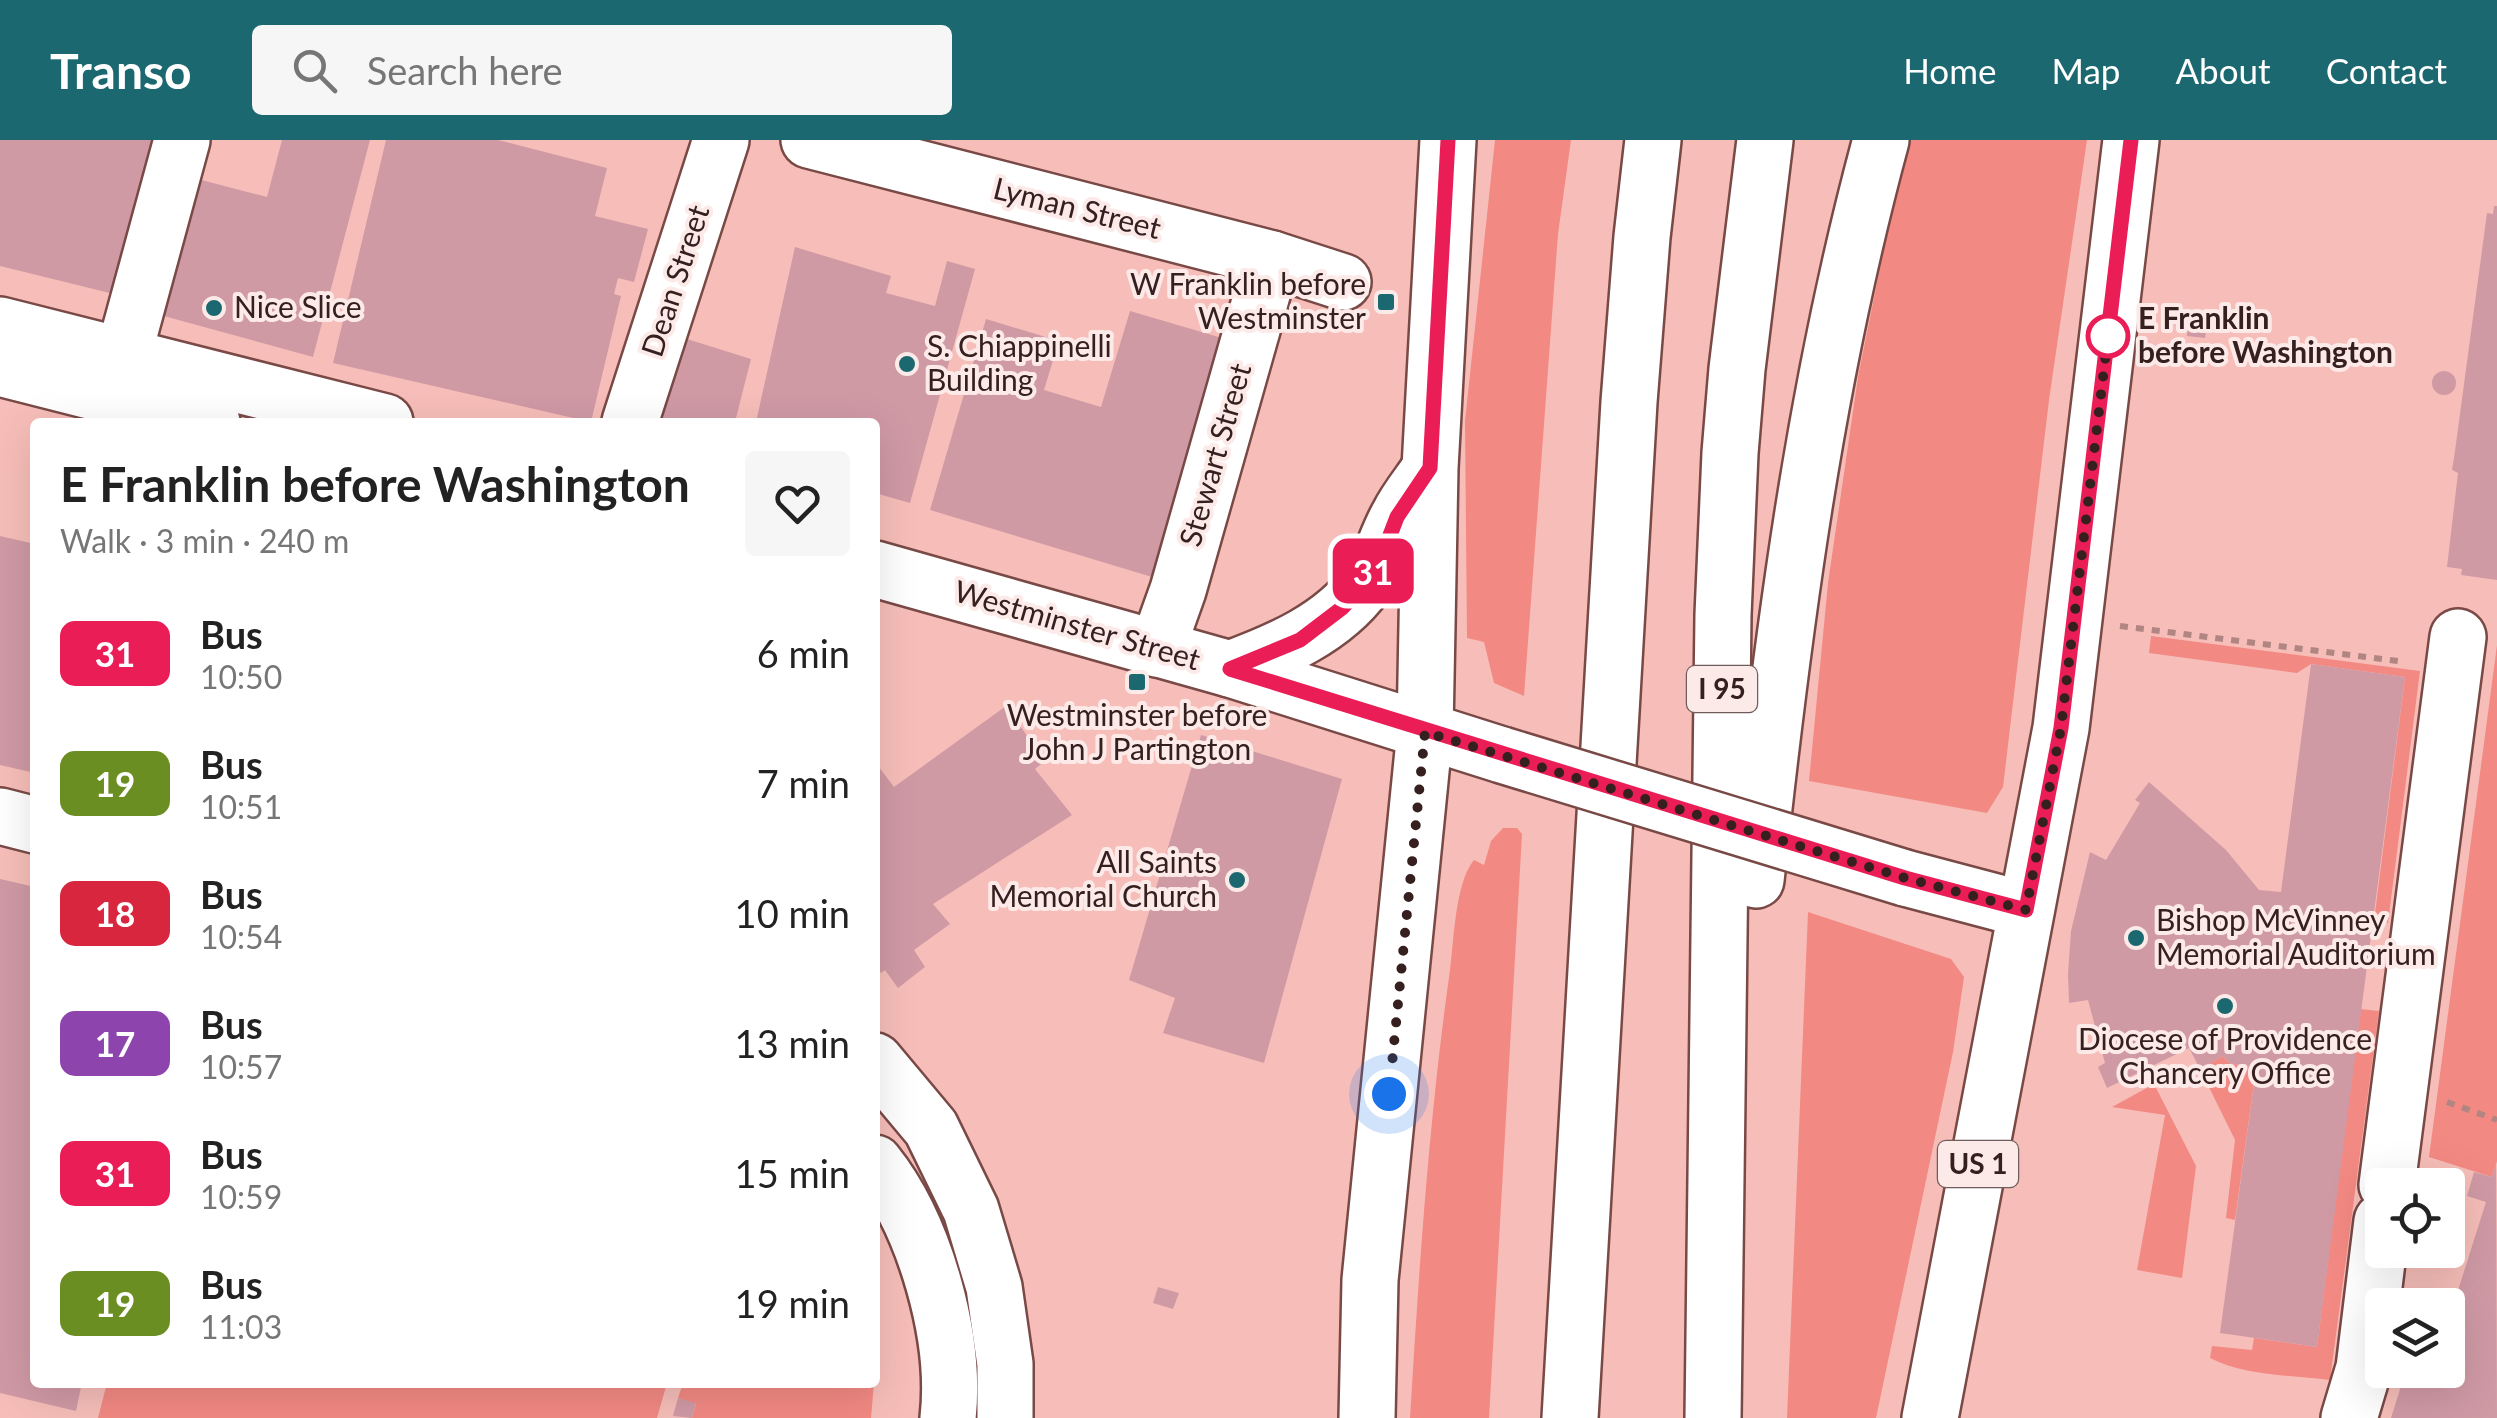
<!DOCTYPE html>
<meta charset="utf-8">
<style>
:root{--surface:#fff;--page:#f6f6f6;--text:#222;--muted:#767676;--accent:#1c6870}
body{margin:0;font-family:Lato,sans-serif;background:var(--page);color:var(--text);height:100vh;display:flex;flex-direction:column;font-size:38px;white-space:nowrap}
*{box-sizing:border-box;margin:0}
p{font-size:32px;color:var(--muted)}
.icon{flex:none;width:55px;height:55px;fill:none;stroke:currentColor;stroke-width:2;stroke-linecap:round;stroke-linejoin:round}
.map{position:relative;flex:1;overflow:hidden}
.panel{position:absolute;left:30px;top:278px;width:850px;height:970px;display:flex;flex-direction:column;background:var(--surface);border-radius:10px;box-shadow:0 10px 40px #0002}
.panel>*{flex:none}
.badge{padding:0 20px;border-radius:15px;font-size:35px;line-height:65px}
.controls{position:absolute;left:2365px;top:1028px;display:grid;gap:20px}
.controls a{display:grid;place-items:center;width:100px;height:100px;border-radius:10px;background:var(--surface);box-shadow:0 10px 40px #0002;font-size:50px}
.you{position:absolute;width:50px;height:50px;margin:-25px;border:8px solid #fff;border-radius:50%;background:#1a73e8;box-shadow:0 0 0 15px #1a73e833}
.map>.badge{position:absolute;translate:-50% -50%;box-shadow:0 0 0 5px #fff}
.round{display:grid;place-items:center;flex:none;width:105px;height:105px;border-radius:10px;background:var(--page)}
.headline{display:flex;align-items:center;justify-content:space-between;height:170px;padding:0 30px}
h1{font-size:48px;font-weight:700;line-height:75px}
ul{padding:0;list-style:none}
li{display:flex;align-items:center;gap:30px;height:130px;padding:0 30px}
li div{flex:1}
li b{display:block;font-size:38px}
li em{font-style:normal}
li .badge{min-width:110px;font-weight:700;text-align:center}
header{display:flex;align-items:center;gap:60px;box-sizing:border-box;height:140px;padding:0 50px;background:var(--accent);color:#fff}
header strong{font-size:48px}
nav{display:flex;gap:55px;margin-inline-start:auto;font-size:35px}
.search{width:700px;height:90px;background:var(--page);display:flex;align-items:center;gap:25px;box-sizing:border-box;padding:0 35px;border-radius:10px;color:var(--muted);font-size:38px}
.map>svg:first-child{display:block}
.green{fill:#f38983}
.building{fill:#d09aa5}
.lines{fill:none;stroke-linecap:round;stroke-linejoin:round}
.minor-casing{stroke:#794946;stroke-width:60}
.major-casing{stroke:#794946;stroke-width:60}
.highway-casing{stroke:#794946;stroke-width:60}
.path{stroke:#b18581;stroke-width:6;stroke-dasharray:8 8;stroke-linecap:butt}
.minor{stroke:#fff;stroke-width:55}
.major{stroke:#fff;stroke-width:55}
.highway{stroke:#fff;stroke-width:55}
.major-bridge-casing{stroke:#794946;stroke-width:60;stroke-linecap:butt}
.major-bridge{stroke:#fff;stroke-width:55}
.line-casing{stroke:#fff;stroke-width:22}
.line{stroke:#ea1d57;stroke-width:15}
.walk{stroke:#36201f;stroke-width:10;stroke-dasharray:0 18}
.poi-dot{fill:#1c6870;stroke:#fceae8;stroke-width:4}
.stop-dot{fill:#fff;stroke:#ea1d57;stroke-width:5}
.labels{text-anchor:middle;stroke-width:8;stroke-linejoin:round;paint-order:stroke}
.shield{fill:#fceae8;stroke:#715d5b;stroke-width:2.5}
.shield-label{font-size:28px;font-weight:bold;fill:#36201f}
.street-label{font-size:30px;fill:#36201f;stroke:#fceae8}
.poi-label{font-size:30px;fill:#36201f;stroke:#fceae8;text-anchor:start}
.stop-label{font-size:30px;font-weight:bold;fill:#36201f;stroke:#fceae8;text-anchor:start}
</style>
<header>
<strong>Transo</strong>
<div class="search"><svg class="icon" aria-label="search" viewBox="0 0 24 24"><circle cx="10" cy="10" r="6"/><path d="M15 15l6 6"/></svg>Search here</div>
<nav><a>Home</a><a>Map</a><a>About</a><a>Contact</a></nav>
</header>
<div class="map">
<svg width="2497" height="1278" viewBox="0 0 2497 1278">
<rect width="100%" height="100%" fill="#f7beb9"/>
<g class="green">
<polygon points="1495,0 1571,0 1558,94 1524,556 1494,543 1484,502 1467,498 1465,281"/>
<polygon points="1906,0 2087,0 2049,260 2003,647 1987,673 1809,641 1828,443 1858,237"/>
<polygon points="2151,496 2420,531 2388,783 2374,781 2405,537 2311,524 2297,533 2149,513"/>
<polygon points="2497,505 2497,1021 2492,1037 2429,1017"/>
<path d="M1503,688H1517L1522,694L1489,1278H1410C1419,1128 1429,978 1450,830C1454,800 1455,743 1474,720L1484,725L1491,701Z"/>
<polygon points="1808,772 1951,819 1964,837 1953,912 1876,1278 1787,1278"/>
<path d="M2360,869L2379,871L2330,1240C2292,1235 2245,1236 2210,1218L2212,1206L2252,1210L2254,1198L2317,1207Z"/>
<polygon points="2223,916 2229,923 2256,928 2235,1080 2226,1078 2235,1000 2200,929"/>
<polygon points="2154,944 2196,1026 2182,1138 2137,1130 2165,975 2112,967"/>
<polygon points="107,1243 107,1242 667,1243 657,1278 98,1278"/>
<polygon points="683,1243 874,1243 871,1278 692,1278 696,1264 678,1258"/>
</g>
<g class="building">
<polygon points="0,0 169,0 130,158 0,126"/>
<polygon points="282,0 370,0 313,217 153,173 190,37 267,57"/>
<polygon points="386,0 498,0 607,28 595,76 648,89 634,142 618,138 614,154 621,156 591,282 333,223"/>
<polygon points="2494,66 2497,66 2497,440 2461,435 2462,429 2447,427 2458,333 2452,330 2455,311 2487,73 2493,74"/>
<polygon points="795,107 891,136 886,153 935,166 947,121 975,129 910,363 875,353 875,282 756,282"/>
<polygon points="1130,171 1222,198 1152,437 930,370 986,179 1059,201 1044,250 1101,267"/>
<polygon points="2188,183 2207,185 2205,198 2187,196"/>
<polygon points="687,199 751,219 735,282 658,282"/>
<circle cx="2444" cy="243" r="12"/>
<polygon points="0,396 35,404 35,633 0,625"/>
<polygon points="2311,524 2405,537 2317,1207 2220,1193 2256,928 2229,923 2223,916 2200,929 2189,908 2107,948 2098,927 2105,923 2088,860 2069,863 2068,834 2071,791 2090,712 2106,720 2140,663 2135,660 2149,642 2226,710 2259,750 2281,752"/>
<polygon points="1006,566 1045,621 1035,629 1072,675 933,764 950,784 914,810 925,827 898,848 885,830 881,833 875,824 875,622 894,647"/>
<polygon points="1201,595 1342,639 1264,923 1163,893 1175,858 1129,840"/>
<polygon points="0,739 35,747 35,1242 82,1242 76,1271 0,1253"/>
<polygon points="2496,1024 2497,1278 2391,1278 2406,1230 2448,1230 2448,1182 2486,1062 2467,1056 2474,1032 2492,1037"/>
<polygon points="1158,1147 1179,1153 1173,1169 1153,1163"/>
<polygon points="678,1258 696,1263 692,1278 673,1276"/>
</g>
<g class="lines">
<defs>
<g id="minor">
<polyline points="809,0 1272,119 1343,142"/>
<polyline points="123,217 182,0"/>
<polyline points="630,282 721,0"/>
<polyline points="1157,509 1178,450 1272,119"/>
<polyline points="0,676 35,685"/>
<polyline points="875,921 931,988 971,1070 994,1147 1005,1224 1005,1278"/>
<path d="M875,1023C925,1085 957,1198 948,1278"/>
<polyline points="2387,1045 2458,497"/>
<polyline points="2349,1278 2364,1228 2382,1081"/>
</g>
<g id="major">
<polyline points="0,185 385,282"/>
<polyline points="0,228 212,282"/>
<polyline points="875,429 1230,529 1502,615"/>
<path d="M1230,529C1279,511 1333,488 1365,444C1381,423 1386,397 1399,375C1407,359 1419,345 1429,330"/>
<polyline points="1905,738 2026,770"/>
<polyline points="1367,1278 1370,1140 1425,591 1430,328 1448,0"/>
<polyline points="1930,1278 2061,588 2131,0"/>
</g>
<g id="highway">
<path d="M1756,740C1783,490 1815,243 1881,0"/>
<polyline points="1570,1278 1629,262 1642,97 1653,0"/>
<polyline points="1713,1278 1723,475 1730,313 1737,229 1765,0"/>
</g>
</defs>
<use href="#minor" class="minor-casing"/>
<use href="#major" class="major-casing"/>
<use href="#highway" class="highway-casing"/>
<g class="path">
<polyline points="2120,486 2405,522"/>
<polyline points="2447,962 2497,980"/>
</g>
<use href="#minor" class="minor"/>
<use href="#major" class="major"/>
<use href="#highway" class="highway"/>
<defs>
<polyline id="major-bridge" points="1502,615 1905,738"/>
</defs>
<use href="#major-bridge" class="major-bridge-casing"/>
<use href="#major-bridge" class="major-bridge"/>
</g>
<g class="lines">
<defs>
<polyline id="line" points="1448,0 1430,328 1397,377 1384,411 1365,444 1342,468 1300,500 1230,529 1905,738 2026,770 2061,588 2131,0"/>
</defs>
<use href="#line" class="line-casing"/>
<use href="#line" class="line"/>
<polyline class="walk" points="1389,954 1425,592 1905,738 2026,770 2061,588 2108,196"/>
</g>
<g class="poi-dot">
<rect x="1376" y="152" width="20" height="20" rx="5"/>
<circle cx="214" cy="168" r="10"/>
<circle cx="907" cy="224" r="10"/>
<rect x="1127" y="532" width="20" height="20" rx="5"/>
<circle cx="1237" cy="740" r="10"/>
<circle cx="2136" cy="798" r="10"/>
<circle cx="2225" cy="866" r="10"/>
</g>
<circle class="stop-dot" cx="2108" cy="196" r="20"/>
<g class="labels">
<g class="shield">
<rect x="1687" y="526" width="70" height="46" rx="8"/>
<rect x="1938" y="1001" width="80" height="46" rx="8"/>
</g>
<g class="shield-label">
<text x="1722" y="559">I 95</text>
<text x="1978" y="1034">US 1</text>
</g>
<g class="street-label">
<text transform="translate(1077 69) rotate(14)" y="10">Lyman Street</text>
<text transform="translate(676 141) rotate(-72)" y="10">Dean Street</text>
<text transform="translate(1216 315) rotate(-74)" y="10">Stewart Street</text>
<text transform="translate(1077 486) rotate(16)" y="10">Westminster Street</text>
</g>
<g class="poi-label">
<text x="1366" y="155" text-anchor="end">W Franklin before<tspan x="1366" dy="34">Westminster</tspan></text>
<text x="234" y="178">Nice Slice</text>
<text x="927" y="217">S. Chiappinelli<tspan x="927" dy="34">Building</tspan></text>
<text x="1137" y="586" text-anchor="middle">Westminster before<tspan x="1137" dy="34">John J Partington</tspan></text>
<text x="1217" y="733" text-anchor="end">All Saints<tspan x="1217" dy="34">Memorial Church</tspan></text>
<text x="2156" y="791">Bishop McVinney<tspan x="2156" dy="34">Memorial Auditorium</tspan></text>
<text x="2225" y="910" text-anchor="middle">Diocese of Providence<tspan x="2225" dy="34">Chancery Office</tspan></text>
</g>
<g class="stop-label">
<text x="2138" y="189">E Franklin<tspan x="2138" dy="34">before Washington</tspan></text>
</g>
</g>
</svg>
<div class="controls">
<a><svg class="icon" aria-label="locate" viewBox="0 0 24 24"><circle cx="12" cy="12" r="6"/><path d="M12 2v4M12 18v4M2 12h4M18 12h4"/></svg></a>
<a><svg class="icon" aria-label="layers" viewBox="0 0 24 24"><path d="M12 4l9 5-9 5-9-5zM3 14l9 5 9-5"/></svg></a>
</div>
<div class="you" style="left:1389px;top:954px"></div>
<b class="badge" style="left:1373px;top:431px;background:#ea1d57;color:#fff">31</b>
<section class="panel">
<div class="headline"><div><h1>E Franklin before Washington</h1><p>Walk · 3 min · 240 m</p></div><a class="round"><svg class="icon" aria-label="heart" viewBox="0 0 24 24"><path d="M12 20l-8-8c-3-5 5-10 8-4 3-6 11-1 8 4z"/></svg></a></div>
<ul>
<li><span class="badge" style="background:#ea1d57;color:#fff">31</span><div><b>Bus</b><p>10:50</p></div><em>6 min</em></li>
<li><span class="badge" style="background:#6b8e23;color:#fff">19</span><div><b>Bus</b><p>10:51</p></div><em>7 min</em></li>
<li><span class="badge" style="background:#d7263d;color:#fff">18</span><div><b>Bus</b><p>10:54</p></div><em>10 min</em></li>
<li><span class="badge" style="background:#8e44ad;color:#fff">17</span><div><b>Bus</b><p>10:57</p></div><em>13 min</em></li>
<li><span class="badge" style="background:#ea1d57;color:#fff">31</span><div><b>Bus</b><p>10:59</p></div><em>15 min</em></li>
<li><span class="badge" style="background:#6b8e23;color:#fff">19</span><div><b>Bus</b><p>11:03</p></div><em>19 min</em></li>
</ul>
</section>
</div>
